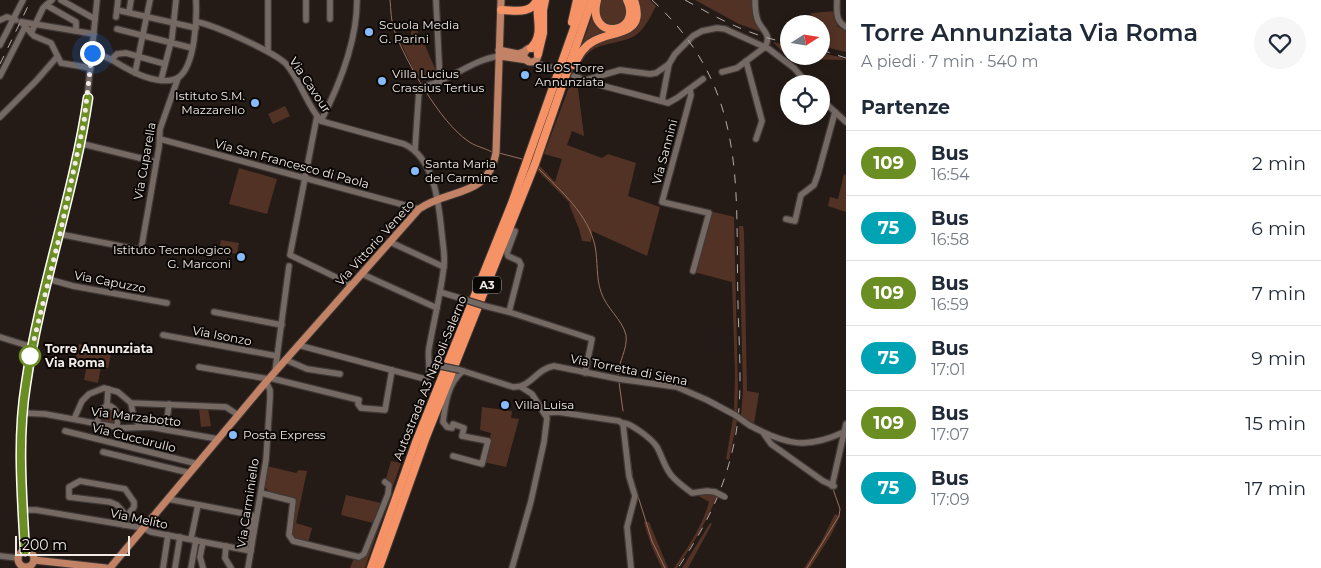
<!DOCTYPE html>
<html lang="it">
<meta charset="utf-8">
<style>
:root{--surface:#fff;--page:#f6f6f7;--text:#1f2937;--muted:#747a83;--line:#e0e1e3}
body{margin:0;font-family:Montserrat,sans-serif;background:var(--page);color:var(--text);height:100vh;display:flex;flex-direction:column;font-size:19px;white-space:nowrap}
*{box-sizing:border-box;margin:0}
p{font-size:16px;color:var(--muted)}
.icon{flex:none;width:28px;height:28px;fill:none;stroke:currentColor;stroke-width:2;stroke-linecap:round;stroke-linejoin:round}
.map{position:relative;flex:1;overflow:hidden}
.drawer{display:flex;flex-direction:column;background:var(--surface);width:475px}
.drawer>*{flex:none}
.badge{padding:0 10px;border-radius:16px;font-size:18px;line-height:32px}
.needle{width:32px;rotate:78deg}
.controls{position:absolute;left:780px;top:15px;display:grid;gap:10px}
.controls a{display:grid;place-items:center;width:50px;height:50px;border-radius:50%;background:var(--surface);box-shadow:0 2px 8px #0003;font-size:25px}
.scale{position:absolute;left:15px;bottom:12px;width:115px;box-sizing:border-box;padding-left:5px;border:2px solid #f2ebe8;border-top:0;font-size:14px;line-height:18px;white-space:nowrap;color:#f2ebe8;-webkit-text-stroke:4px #0b0705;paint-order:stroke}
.you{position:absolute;width:25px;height:25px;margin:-12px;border:4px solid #fff;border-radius:50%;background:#1a73e8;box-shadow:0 0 0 8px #1a73e833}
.map>.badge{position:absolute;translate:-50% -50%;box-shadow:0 0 0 2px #fff}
h2{padding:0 15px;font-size:19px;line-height:45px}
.round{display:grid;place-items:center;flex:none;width:52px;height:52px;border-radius:26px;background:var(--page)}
.head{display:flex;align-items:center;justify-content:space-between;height:85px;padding:0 15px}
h1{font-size:24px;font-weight:600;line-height:38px}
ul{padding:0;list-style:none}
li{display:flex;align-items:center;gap:15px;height:65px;padding:0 15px;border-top:1px solid var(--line)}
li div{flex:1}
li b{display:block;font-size:19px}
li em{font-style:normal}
li .badge{min-width:55px;font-weight:700;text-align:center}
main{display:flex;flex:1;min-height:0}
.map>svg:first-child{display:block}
.green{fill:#523224}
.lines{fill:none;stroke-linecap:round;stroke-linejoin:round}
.stream{stroke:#97705f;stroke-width:1}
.minor-casing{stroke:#3f3836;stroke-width:8}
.major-casing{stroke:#3f3836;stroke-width:9}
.highway-casing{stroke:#3f3836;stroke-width:10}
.minor{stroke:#756964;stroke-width:5.5}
.major{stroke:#c28265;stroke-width:7}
.highway{stroke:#f69366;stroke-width:8}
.rail{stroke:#b3aca9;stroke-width:1;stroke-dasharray:9 9;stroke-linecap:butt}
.minor-bridge-casing{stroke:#3f3836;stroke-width:8;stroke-linecap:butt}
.minor-bridge{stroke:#756964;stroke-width:5.5}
.line-casing{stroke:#fff;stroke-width:11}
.line{stroke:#6b8e23;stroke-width:8}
.walk{stroke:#f2ebe8;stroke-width:5;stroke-dasharray:0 9}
.poi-dot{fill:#87bbfb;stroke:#0b0705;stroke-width:2}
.stop-dot{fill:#fff;stroke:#6b8e23;stroke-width:2.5}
.labels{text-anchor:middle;stroke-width:4;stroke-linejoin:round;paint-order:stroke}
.shield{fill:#0b0705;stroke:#ada7a4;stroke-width:1}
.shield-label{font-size:11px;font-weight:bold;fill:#f2ebe8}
.poi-label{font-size:12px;fill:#f2ebe8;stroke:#0b0705;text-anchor:start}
.street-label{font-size:12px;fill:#f2ebe8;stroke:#0b0705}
.stop-label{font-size:12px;font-weight:bold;fill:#f2ebe8;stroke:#0b0705;text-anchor:start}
</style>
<main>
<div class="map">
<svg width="846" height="568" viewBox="0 0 846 568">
<rect width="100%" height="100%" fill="#241b17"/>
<g class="green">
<polygon points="599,0 625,0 628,4 625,22 611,27 600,19"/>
<path d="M630,0L633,2C641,32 618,29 599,36C592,39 586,44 580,50L593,14C601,45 643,30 630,0Z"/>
<path d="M637,0H650L656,6C651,16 645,28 636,35C630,39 624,40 617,42C593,47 587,49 576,73L574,72L580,58L591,45L632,28Z"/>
<polygon points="695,0 753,0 764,33 739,24"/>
<polygon points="836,11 837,26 842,29 846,30 846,52 821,46 821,24 812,24 811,13"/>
<polygon points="417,22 418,35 421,36 437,73 421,80 413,69 401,43 417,36 411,35 411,23"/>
<polygon points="773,42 789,46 789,56 821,56 821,53 840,57 846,60 789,59"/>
<polygon points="572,79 577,81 584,136 572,131 567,145 602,158 608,154 636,163 628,196 660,207 647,256 592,231 591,242 582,241 579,229 569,204 570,203 537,170 539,165 555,182 562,159 544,154"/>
<polygon points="285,106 290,116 273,124 268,114"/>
<polygon points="239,168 277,179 267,214 229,204"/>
<polygon points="844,174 846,175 846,212 828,206 830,197 838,199"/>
<polygon points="710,211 734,217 738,391 737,413 734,411 735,374 732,282 694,272"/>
<polygon points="739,226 743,226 744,232 747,391 759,393 754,424 741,416 743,391"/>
<polygon points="221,240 239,243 237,254 219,251"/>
<polygon points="79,344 112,350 108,368 101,367 98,383 84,380 87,364 75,362"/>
<polygon points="104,407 115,410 117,426 99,422"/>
<polygon points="482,407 512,411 511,418 519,419 506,467 484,462 491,433 480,430"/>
<polygon points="208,408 211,426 201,427 199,409"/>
<polygon points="733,418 737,421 729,460 726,459"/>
<polygon points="391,461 401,463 365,568 350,568 354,558 364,558 391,490 392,484 386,479"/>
<polygon points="267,466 296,473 299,470 307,471 296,523 312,528 308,543 296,541 291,533 296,499 270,493 267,489 263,488"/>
<path d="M709,493L717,496C707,522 692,545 677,568H674C688,547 702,527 709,502L697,495Z"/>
<polygon points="346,495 381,503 373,523 341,515"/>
<polygon points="835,514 840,516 831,535 810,568 804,568 821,542"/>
<path d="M644,522H649L668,568H662C654,553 648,538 644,522Z"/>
<polygon points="710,523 712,524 688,568 682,568"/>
</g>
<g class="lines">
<g class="stream">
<path d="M390,0C391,10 391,21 394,30C406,62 440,122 468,141C474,146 485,148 492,152"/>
<polyline points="499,153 522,159"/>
<path d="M539,169C561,191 588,214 595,246C598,261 596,278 601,292C606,308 622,319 626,335C628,349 618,362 618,376"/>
<polyline points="619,382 623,411"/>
<polyline points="629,452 633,480"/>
<polyline points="638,496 652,541 665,568"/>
<polyline points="807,568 839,516 840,509 833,489"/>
</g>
<defs>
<g id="minor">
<polyline points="61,0 95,19"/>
<polyline points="306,0 306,20"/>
<polyline points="436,0 440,82"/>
<path d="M755,0C755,7 755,14 758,21C763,32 772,34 765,47"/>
<path d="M837,0C837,11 835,21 846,27"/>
<polyline points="46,5 76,22 76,31"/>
<polyline points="117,10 196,28"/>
<polyline points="129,12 131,0"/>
<polyline points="116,17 118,0"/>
<polyline points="330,19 330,0"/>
<polyline points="0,20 7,17 16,20"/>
<polyline points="21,22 34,36 51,43 61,63 91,68"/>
<polyline points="22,22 94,34"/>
<path d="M197,22C214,25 277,53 287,65C301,82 307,105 321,121L404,144C435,158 439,205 442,235C443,245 445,255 444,265C441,293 434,320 429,348C427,358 431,368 428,378L425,379L298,345"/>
<polyline points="117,29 192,48"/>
<polyline points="31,33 43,8 52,0"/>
<polyline points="0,45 23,0"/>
<polyline points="268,51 268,0"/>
<path d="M92,53C110,56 118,65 134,72C145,78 168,85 179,77C195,65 197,19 196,0"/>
<polyline points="112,59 117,54 126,53 165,64"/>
<polyline points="746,61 762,121 756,139"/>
<polyline points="532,62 553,68"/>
<polyline points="722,72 737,68 765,47"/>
<polyline points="135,73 150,0"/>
<polyline points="0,76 25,27"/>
<polyline points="574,76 596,84 668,103 677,98 703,79"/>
<polyline points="161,80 172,38 176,0"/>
<polyline points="586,80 620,70 650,74 656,73 669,64 675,54 693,36 702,31 717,28 725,29 769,49 794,68 808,84"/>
<path d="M425,86C451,80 472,60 499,56"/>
<polyline points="690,90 691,95 662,202 709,213 693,271"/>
<polyline points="821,99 846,122"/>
<polyline points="662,101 669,64"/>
<polyline points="317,116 290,255 352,285"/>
<polyline points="0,117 36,81 57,57"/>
<path d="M321,121C340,84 357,42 357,0"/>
<polyline points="160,139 419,209"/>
<polyline points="79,143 156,162"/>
<polyline points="415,149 419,90"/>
<polyline points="786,219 795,221 801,195 814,185 818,174 835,112"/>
<polyline points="59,234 141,250 159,147 160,129 178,78"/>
<polyline points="390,242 444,267"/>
<polyline points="362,274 437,308"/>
<polyline points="48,279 73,286 167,303"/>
<polyline points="440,292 463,299"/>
<polyline points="485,306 509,312 592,339 585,373"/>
<polyline points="214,312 282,325"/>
<polyline points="509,312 521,265 519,261 508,256 507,253 515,231"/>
<polyline points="163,335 277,356"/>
<polyline points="0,337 32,347"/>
<polyline points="286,360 307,369 340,374"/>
<polyline points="199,367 269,379"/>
<path d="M460,370L513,387C531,388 537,368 554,366L619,379L677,387L707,400L735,415"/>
<polyline points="275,372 289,266"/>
<polyline points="270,378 359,400 358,404 361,408 385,410 392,370"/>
<path d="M108,389L107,405C119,408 118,417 117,427"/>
<polyline points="131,403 133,414 140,427"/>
<polyline points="22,413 45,414 121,428 150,427 218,439"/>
<polyline points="544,413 558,412 619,421 623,424 629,476 635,496 627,527 631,568"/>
<polyline points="74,419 82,401 89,394 104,388 118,392 131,403 226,407 238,415"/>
<polyline points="97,423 100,411 107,405"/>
<path d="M622,423C630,422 652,439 657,447C662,456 664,466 671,475C677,482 685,488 692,493L707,491L715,492"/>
<path d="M749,425C786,445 807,450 846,431"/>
<polyline points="159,428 167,420 169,404"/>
<polyline points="65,431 198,464"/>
<polyline points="764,434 771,444 823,481 834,486"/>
<polyline points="103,452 190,473"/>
<path d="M453,456L482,464L488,441L462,436L464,428L453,424L452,428L447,427L443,422C445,405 448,382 463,371"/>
<polyline points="832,486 846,424"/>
<polyline points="261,493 293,501 289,535 293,541 359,557 364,554 388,494 389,485 385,482"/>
<polyline points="168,499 252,515 246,546 240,546"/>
<polyline points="23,510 36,510 143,528 151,532 251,551"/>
<polyline points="124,525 127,516 134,507 134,502 125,489 80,481 69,487 69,497 110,502 117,505 127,516"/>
<polyline points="191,539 198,505"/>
<polyline points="203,542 200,557 203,568"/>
<polyline points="226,546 225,558 231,568"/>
<polyline points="25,551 22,452 22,413 25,388 32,347 63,217 86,110 97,0"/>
<polyline points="0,556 18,558"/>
<polyline points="163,568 168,535"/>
<polyline points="175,568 180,537"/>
<polyline points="191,568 196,540"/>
<polyline points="248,568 266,460 270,398 270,390 266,382"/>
<polyline points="512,568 531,501 544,442 547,418 532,394 521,387"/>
</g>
<g id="major">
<circle cx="531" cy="55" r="7"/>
<polyline points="499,50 518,54 526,51"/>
<polyline points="499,56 527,60"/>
<circle cx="26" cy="559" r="8"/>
<polyline points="34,560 106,568"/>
<path d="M110,568L266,382L419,209C449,188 488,198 496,153L501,0"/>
</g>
<g id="highway">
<path d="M597,0C586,43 644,34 627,0"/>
<path d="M501,10C515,10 530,15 537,0"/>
<polyline points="572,22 577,0"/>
<path d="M531,48C545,34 535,17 538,0"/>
<polyline points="538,54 543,33 543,10 545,0"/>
<path d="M574,65C579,55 584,46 594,41C613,30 647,36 634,0"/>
<polyline points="371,568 416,442 512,203 584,0"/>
<polyline points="379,568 426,437 535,164 592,0"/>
</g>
</defs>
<use href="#minor" class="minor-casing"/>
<use href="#major" class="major-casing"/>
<use href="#highway" class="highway-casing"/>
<use href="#minor" class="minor"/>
<use href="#major" class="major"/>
<use href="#highway" class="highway"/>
<g class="rail">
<path d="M652,0C749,89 735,186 738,305C739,352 744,402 733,448C722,496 704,528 678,568"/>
<path d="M685,0C721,20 748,35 789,43"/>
<polyline points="821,50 846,58"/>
<polyline points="0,64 31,0"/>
</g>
<defs>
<g id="minor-bridge">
<polyline points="463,299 485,306"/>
<polyline points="436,365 460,370"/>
<polyline points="735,415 749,425"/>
<polyline points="715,492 725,497"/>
</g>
</defs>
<use href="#minor-bridge" class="minor-bridge-casing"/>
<use href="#minor-bridge" class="minor-bridge"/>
</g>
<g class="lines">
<defs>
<path id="line" d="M25,551C22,496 17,438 26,384C40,287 74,194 88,98"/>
</defs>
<use href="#line" class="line-casing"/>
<use href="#line" class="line"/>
<polyline class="walk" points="30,356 60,234 84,122 92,53"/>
</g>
<g class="poi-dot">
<circle cx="369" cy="32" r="5"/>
<circle cx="525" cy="75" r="5"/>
<circle cx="382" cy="81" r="5"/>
<circle cx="255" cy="103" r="5"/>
<circle cx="415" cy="171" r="5"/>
<circle cx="241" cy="257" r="5"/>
<circle cx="505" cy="405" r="5"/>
<circle cx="233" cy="435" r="5"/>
</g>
<circle class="stop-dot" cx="30" cy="356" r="10"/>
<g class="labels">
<rect class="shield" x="473" y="276.5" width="28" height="17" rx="4"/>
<g class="shield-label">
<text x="487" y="289">A3</text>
</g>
<g class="poi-label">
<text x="379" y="29">Scuola Media<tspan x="379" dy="14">G. Parini</tspan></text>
<text x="535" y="72">SILOS Torre<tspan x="535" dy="14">Annunziata</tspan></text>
<text x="392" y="78">Villa Lucius<tspan x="392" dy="14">Crassius Tertius</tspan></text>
<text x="245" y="100" text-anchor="end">Istituto S.M.<tspan x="245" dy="14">Mazzarello</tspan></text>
<text x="425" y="168">Santa Maria<tspan x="425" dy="14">del Carmine</tspan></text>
<text x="231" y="254" text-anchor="end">Istituto Tecnologico<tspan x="231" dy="14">G. Marconi</tspan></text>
<text x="515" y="409">Villa Luisa</text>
<text x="243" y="439">Posta Express</text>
</g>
<g class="street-label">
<text transform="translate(310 85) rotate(56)" y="4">Via Cavour</text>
<text transform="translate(665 152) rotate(-75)" y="4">Via Sannini</text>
<text transform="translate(145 161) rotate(-80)" y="4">Via Cuparella</text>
<text transform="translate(292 164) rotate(15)" y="4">Via San Francesco di Paola</text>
<text transform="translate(375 243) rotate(-48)" y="4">Via Vittorio Veneto</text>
<text transform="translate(110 282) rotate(11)" y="4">Via Capuzzo</text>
<text transform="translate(222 336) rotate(11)" y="4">Via Isonzo</text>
<text transform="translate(629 370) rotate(11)" y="4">Via Torretta di Siena</text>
<text transform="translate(430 378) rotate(-68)" y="4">Autostrada A3 Napoli-Salerno</text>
<text transform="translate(136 417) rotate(7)" y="4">Via Marzabotto</text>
<text transform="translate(134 438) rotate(14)" y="4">Via Cuccurullo</text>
<text transform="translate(248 503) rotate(-81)" y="4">Via Carminiello</text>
<text transform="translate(139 519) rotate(12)" y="4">Via Melito</text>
</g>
<g class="stop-label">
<text x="45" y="353">Torre Annunziata<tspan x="45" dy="14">Via Roma</tspan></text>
</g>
</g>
</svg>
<div class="controls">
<a><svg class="needle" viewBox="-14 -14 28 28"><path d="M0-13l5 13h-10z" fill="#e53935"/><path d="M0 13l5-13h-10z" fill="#747a83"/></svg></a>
<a><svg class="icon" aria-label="locate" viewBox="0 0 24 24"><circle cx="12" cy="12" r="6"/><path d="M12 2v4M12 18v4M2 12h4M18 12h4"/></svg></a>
</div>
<div class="scale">200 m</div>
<div class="you" style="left:92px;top:53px"></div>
</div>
<section class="drawer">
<div class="head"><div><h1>Torre Annunziata Via Roma</h1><p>A piedi · 7 min · 540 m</p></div><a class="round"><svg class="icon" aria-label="heart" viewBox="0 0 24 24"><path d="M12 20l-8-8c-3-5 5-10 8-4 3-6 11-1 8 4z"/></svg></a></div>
<h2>Partenze</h2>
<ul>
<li><span class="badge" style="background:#6b8e23;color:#fff">109</span><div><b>Bus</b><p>16:54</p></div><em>2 min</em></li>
<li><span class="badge" style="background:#00a3b4;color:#fff">75</span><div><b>Bus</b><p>16:58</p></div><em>6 min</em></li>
<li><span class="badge" style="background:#6b8e23;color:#fff">109</span><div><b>Bus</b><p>16:59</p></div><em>7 min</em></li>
<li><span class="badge" style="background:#00a3b4;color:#fff">75</span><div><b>Bus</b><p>17:01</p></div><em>9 min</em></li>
<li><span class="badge" style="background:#6b8e23;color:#fff">109</span><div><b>Bus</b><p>17:07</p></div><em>15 min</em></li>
<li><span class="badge" style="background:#00a3b4;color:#fff">75</span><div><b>Bus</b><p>17:09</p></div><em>17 min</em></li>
</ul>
</section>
</main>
